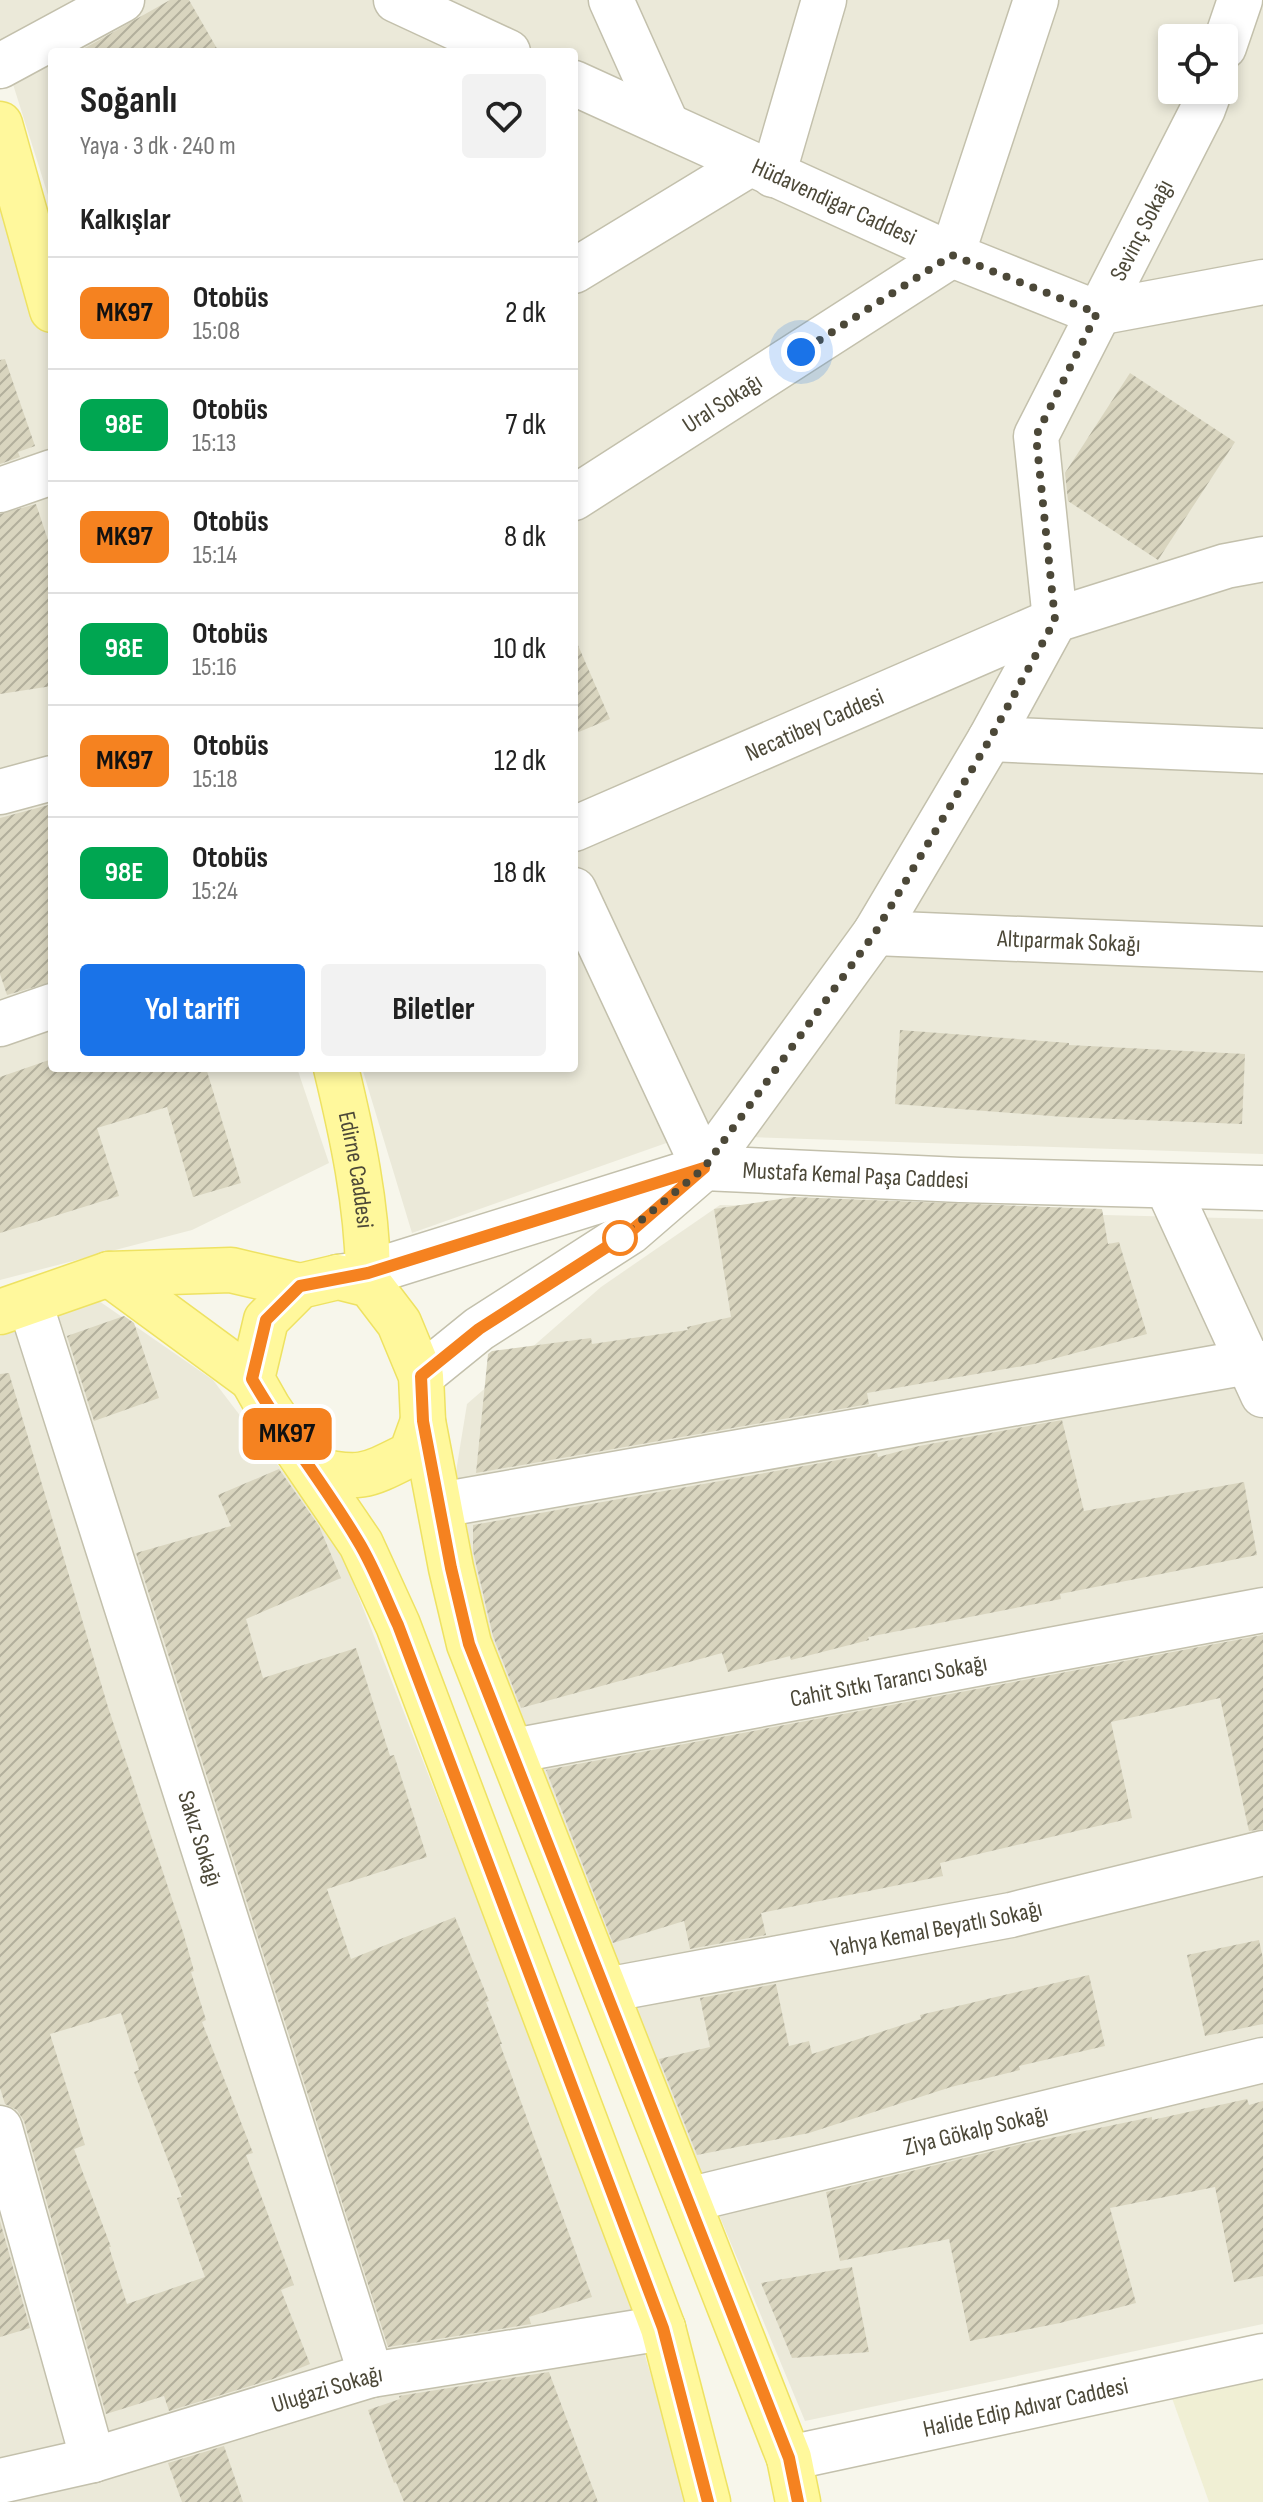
<!DOCTYPE html>
<html lang="tr">
<meta charset="utf-8">
<style>
:root{--surface:#fff;--page:#f2f2f2;--text:#222;--muted:#767676;--line:#e0e0e0;--accent:#1a73e8}
body{margin:0;font-family:"Sofia Sans Condensed",sans-serif;background:var(--page);color:var(--text);height:100vh;display:flex;flex-direction:column;font-size:30px;white-space:nowrap}
*{box-sizing:border-box;margin:0}
p{font-size:26px;color:var(--muted)}
.icon{flex:none;width:44px;height:44px;fill:none;stroke:currentColor;stroke-width:2;stroke-linecap:round;stroke-linejoin:round}
.map{position:relative;flex:1;overflow:hidden}
.details{position:absolute;left:48px;top:48px;width:530px;height:1024px;display:flex;flex-direction:column;background:var(--surface);border-radius:8px;box-shadow:0 4px 12px #0003}
.details>*{flex:none}
.badge{padding:0 16px;border-radius:12px;font-size:28px;line-height:52px}
.fabs{position:absolute;left:1158px;top:24px;display:grid;gap:16px}
.fabs a{display:grid;place-items:center;width:80px;height:80px;border-radius:8px;background:var(--surface);box-shadow:0 4px 12px #0003;font-size:40px}
.you{position:absolute;width:40px;height:40px;margin:-20px;border:6px solid #fff;border-radius:50%;background:#1a73e8;box-shadow:0 0 0 12px #1a73e833}
.map>.badge{position:absolute;translate:-50% -50%;box-shadow:0 0 0 4px #fff}
h2{padding:0 32px;font-size:30px;line-height:72px}
.round{display:grid;place-items:center;flex:none;width:84px;height:84px;border-radius:8px;background:var(--page)}
.headline{display:flex;align-items:center;justify-content:space-between;height:136px;padding:0 32px}
h1{font-size:38px;font-weight:700;line-height:60px}
.action{display:flex;gap:16px;margin-top:auto;padding:16px 32px}
.action a{flex:1;height:92px;border-radius:8px;background:var(--accent);color:#fff;font-size:32px;font-weight:700;line-height:92px;text-align:center}
.action a+a{background:var(--page);color:var(--text)}
ul{padding:0;list-style:none}
li{display:flex;align-items:center;gap:24px;height:112px;padding:0 32px;border-top:2px solid var(--line)}
li div{flex:1}
li b{display:block;font-size:30px}
li em{font-style:normal}
li .badge{min-width:88px;font-weight:700;text-align:center}
.map>svg:first-child{display:block}
.residential{fill:#ebe9d9;fill-rule:evenodd}
.education{fill:#f0efd4}
.building{fill:url(#building-hatch);fill-rule:evenodd}
.lines{fill:none;stroke-linecap:round;stroke-linejoin:round}
.minor-casing{stroke:#c3c0ac;stroke-width:47}
.major-casing{stroke:#eee262;stroke-width:47}
.minor{stroke:#fff;stroke-width:44}
.major{stroke:#fff89c;stroke-width:44}
.line-casing{stroke:#fff;stroke-width:18}
.line{stroke:#f58220;stroke-width:12}
.walk{stroke:#4c4838;stroke-width:8;stroke-dasharray:0 14.4}
.stop-dot{fill:#fff;stroke:#f58220;stroke-width:4}
.labels{text-anchor:middle;stroke-width:8;stroke-linejoin:round;paint-order:stroke}
.street-label{font-size:24px;fill:#4c4838;stroke:#fff}
</style>
<div class="map">
<svg width="1263" height="2502" viewBox="0 0 1263 2502">
<defs>
<pattern id="building-hatch" width="6" height="6" patternUnits="userSpaceOnUse" patternTransform="scale(2)"><rect width="6" height="6" fill="#d9d5bf"/><path d="M-1 1l2-2M0 6l6-6M5 7l2-2" fill="none" stroke="#b2af9c"/></pattern>
</defs>
<rect width="100%" height="100%" fill="#f7f6eb"/>
<g class="residential">
<path d="M0,0H1263V1154L689,1135L412,1233L362,1068H574V52H52V208L0,43ZM1172,38H1224V90H1172Z"/>
<polygon points="0,184 52,338 52,1068 297,1068 329,1163 192,1230 0,1280"/>
<polygon points="720,1205 1263,1219 1263,2324 805,2421 493,1673 453,1490 467,1404 601,1287"/>
<polygon points="99,1301 213,1380 338,1544 613,2246 688,2502 0,2502 0,1336"/>
</g>
<polygon class="education" points="1263,2377 1263,2502 1209,2502 1172,2398"/>
<g class="building">
<polygon points="170,0 189,0 219,52 78,52"/>
<polygon points="5,359 35,446 18,452 20,457 0,464 0,360"/>
<polygon points="1130,373 1235,442 1158,560 1068,501 1065,473"/>
<polygon points="36,504 52,552 52,686 0,694 0,514"/>
<polygon points="574,636 610,719 574,734"/>
<polygon points="52,804 52,982 7,995 0,974 0,818"/>
<polygon points="900,1030 1069,1043 1069,1045 1245,1054 1242,1124 1064,1117 895,1104"/>
<polygon points="52,1059 52,1068 206,1068 241,1183 193,1197 167,1107 97,1128 119,1196 0,1233 0,1077"/>
<polygon points="794,1197 1102,1209 1108,1244 1119,1242 1147,1334 1034,1364 867,1393 869,1404 476,1473 488,1354 492,1351 591,1338 592,1344 688,1330 687,1327 731,1317 714,1209"/>
<polygon points="124,1316 134,1323 159,1398 94,1421 67,1336"/>
<path d="M9,1373L108,1707L183,1932L194,1971L191,1972L206,2020L202,2022L253,2153L246,2155L294,2285L281,2290L310,2364L273,2379L169,2411L164,2396L106,2414L24,2121L17,2110L5,2104L0,2088V1374ZM121,2013L139,2070L134,2072L182,2197L177,2198L205,2277L127,2304L109,2247H111L74,2149L85,2145L50,2034Z"/>
<polygon points="1062,1420 1084,1511 1244,1482 1257,1555 1060,1594 1061,1599 868,1637 869,1640 791,1660 790,1656 728,1672 722,1653 521,1708 493,1636 473,1551 473,1525 877,1453 878,1457 919,1446"/>
<polygon points="279,1469 319,1526 341,1578 246,1619 263,1678 356,1648 390,1756 394,1755 427,1857 327,1889 351,1959 455,1917 489,2001 486,2002 502,2044 500,2044 592,2297 529,2317 531,2324 388,2347 136,1553 231,1526 218,1495"/>
<polygon points="1263,1635 1263,1829 1249,1831 1220,1698 1111,1722 1132,1818 940,1863 943,1876 761,1913 766,1935 690,1949 684,1921 613,1943 546,1770"/>
<polygon points="1259,1940 1263,1959 1263,2024 1205,2036 1187,1955"/>
<polygon points="1089,1975 1105,2046 1019,2066 1020,2070 951,2087 809,2133 697,2155 659,2059 710,2047 700,1998 776,1984 789,2046 809,2041 812,2054 921,2019 920,2015"/>
<polygon points="1247,2099 1249,2105 1263,2101 1263,2276 1234,2282 1215,2187 1110,2208 1136,2303 1060,2323 970,2341 949,2239 840,2261 826,2192 1022,2144 1152,2117 1152,2120"/>
<polygon points="0,2221 30,2328 0,2337"/>
<polygon points="852,2267 869,2352 792,2358 761,2283"/>
<polygon points="549,2372 598,2502 404,2502 396,2482 394,2483 368,2410 400,2399 399,2396"/>
<polygon points="224,2446 243,2502 182,2502 168,2463"/>
</g>
<g class="lines">
<defs>
<g id="minor">
<polyline points="396,0 508,52"/>
<polyline points="611,0 667,125"/>
<polyline points="1224,47 1240,0"/>
<polyline points="0,66 122,0"/>
<path id="s1" d="M574,83L952,255L1097,313"/>
<polyline points="773,175 824,0"/>
<polyline points="574,271 750,164"/>
<polyline points="1097,313 1263,282"/>
<polyline points="0,490 52,472"/>
<path id="s2" d="M574,498L952,255L1036,0"/>
<polyline points="990,739 1263,751"/>
<polyline points="0,792 52,778"/>
<path id="s3" d="M574,829L1055,620L1226,566L1263,559"/>
<polyline points="574,890 704,1168"/>
<path id="s4" d="M875,933L1263,949"/>
<polyline points="0,1024 52,1006"/>
<polyline points="1167,1186 1263,1395"/>
<path id="s5" d="M338,1277L368,1273L704,1168L960,1180L1263,1188"/>
<path id="s6" d="M30,1303L371,2375"/>
<path id="s7" d="M421,1376L479,1329L630,1232L704,1168L875,933L990,739L1055,620L1036,436L1203,109L1210,90"/>
<polyline points="440,1505 1248,1362 1263,1363"/>
<path id="s8" d="M513,1751L1263,1610"/>
<path id="s9" d="M606,1990L1011,1915L1263,1853"/>
<polyline points="0,2128 93,2460"/>
<path id="s10" d="M688,2200L1263,2060"/>
<path id="s11" d="M789,2458L1263,2356"/>
<path id="s12" d="M0,2481L93,2460L371,2375L663,2328"/>
</g>
<g id="major">
<polyline points="0,124 52,310"/>
<path id="s13" d="M336,1068C352,1134 367,1204 368,1273"/>
<polyline points="109,1274 252,1379"/>
<polyline points="0,1312 109,1274 231,1270 300,1286"/>
<path d="M312,1469C361,1481 367,1476 411,1454L423,1421"/>
<polyline points="708,2502 663,2328 398,1625 361,1544 269,1409 252,1379 266,1320 300,1286 338,1277 370,1285 399,1323 421,1376 423,1421 451,1568 469,1644 789,2458 798,2502"/>
</g>
</defs>
<use href="#minor" class="minor-casing"/>
<use href="#major" class="major-casing"/>
<use href="#minor" class="minor"/>
<use href="#major" class="major"/>
</g>
<g class="lines">
<defs>
<path id="line" d="M708,2502L663,2328L398,1625C385,1597 374,1567 358,1541C325,1485 284,1435 252,1379L266,1320L300,1286L368,1273L704,1168L630,1232L479,1329L421,1376L423,1421L451,1568L469,1644L789,2458L798,2502"/>
</defs>
<use href="#line" class="line-casing"/>
<use href="#line" class="line"/>
<polyline class="walk" points="620,1238 704,1168 875,933 990,739 1055,620 1036,436 1097,313 952,255 801,352"/>
</g>
<circle class="stop-dot" cx="620" cy="1238" r="16"/>
<g class="labels">
<g class="street-label">
<text dy="8" stroke="none"><textPath href="#s1" startOffset="286">Hüdavendigar Caddesi</textPath></text>
<text dy="8" stroke="none"><textPath href="#s7" startOffset="1420">Sevinç Sokağı</textPath></text>
<text dy="8" stroke="none"><textPath href="#s2" startOffset="176">Ural Sokağı</textPath></text>
<text dy="8" stroke="none"><textPath href="#s3" startOffset="262">Necatibey Caddesi</textPath></text>
<text dy="8" stroke="none"><textPath href="#s4" startOffset="194">Altıparmak Sokağı</textPath></text>
<text dy="8" stroke="none"><textPath href="#s13" startOffset="104">Edirne Caddesi</textPath></text>
<text dy="8" stroke="none"><textPath href="#s5" startOffset="534">Mustafa Kemal Paşa Caddesi</textPath></text>
<text dy="8" stroke="none"><textPath href="#s8" startOffset="382">Cahit Sıtkı Tarancı Sokağı</textPath></text>
<text dy="8" stroke="none"><textPath href="#s6" startOffset="562">Sakız Sokağı</textPath></text>
<text dy="8" stroke="none"><textPath href="#s9" startOffset="336">Yahya Kemal Beyatlı Sokağı</textPath></text>
<text dy="8" stroke="none"><textPath href="#s10" startOffset="296">Ziya Gökalp Sokağı</textPath></text>
<text dy="8" stroke="none"><textPath href="#s12" startOffset="340">Ulugazi Sokağı</textPath></text>
<text dy="8" stroke="none"><textPath href="#s11" startOffset="242">Halide Edip Adıvar Caddesi</textPath></text>
</g>
</g>
</svg>
<div class="fabs">
<a><svg class="icon" aria-label="locate" viewBox="0 0 24 24"><circle cx="12" cy="12" r="6"/><path d="M12 2v4M12 18v4M2 12h4M18 12h4"/></svg></a>
</div>
<div class="you" style="left:801px;top:352px"></div>
<b class="badge" style="left:287px;top:1434px;background:#f58220;color:#111">MK97</b>
<section class="details">
<div class="headline"><div><h1>Soğanlı</h1><p>Yaya · 3 dk · 240 m</p></div><a class="round"><svg class="icon" aria-label="heart" viewBox="0 0 24 24"><path d="M12 20l-8-8c-3-5 5-10 8-4 3-6 11-1 8 4z"/></svg></a></div>
<h2>Kalkışlar</h2>
<ul>
<li><span class="badge" style="background:#f58220;color:#111">MK97</span><div><b>Otobüs</b><p>15:08</p></div><em>2 dk</em></li>
<li><span class="badge" style="background:#00a651;color:#fff">98E</span><div><b>Otobüs</b><p>15:13</p></div><em>7 dk</em></li>
<li><span class="badge" style="background:#f58220;color:#111">MK97</span><div><b>Otobüs</b><p>15:14</p></div><em>8 dk</em></li>
<li><span class="badge" style="background:#00a651;color:#fff">98E</span><div><b>Otobüs</b><p>15:16</p></div><em>10 dk</em></li>
<li><span class="badge" style="background:#f58220;color:#111">MK97</span><div><b>Otobüs</b><p>15:18</p></div><em>12 dk</em></li>
<li><span class="badge" style="background:#00a651;color:#fff">98E</span><div><b>Otobüs</b><p>15:24</p></div><em>18 dk</em></li>
</ul>
<div class="action"><a>Yol tarifi</a><a>Biletler</a></div>
</section>
</div>
